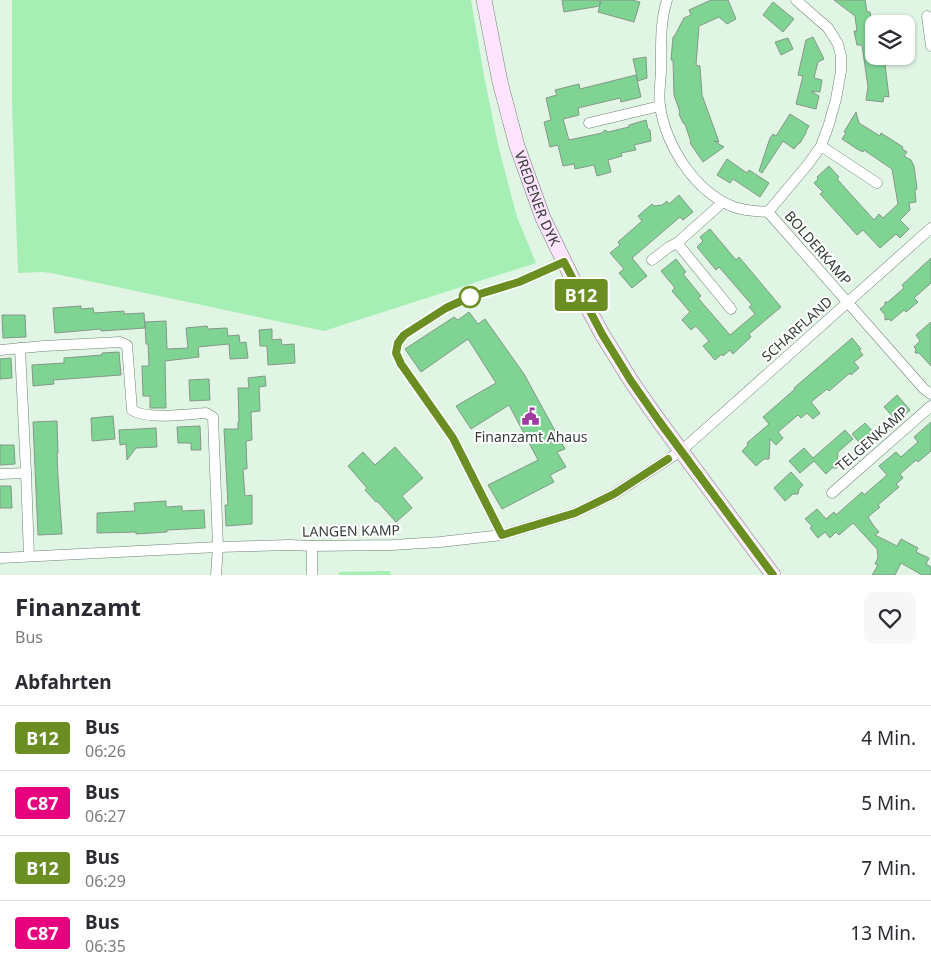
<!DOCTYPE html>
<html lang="de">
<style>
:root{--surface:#fff;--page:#f7f7f7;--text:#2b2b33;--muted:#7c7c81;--line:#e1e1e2}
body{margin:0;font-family:"Noto Sans",sans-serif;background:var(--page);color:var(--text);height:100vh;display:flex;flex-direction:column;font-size:19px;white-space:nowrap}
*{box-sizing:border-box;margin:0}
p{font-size:16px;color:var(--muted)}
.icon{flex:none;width:28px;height:28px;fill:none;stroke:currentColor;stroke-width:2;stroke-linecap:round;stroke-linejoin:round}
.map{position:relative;height:575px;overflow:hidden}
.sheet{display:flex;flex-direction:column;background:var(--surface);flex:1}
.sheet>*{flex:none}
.badge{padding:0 10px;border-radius:4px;font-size:18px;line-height:32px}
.tools{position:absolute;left:865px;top:15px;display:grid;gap:10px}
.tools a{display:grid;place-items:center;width:50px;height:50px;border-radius:10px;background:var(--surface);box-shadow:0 1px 4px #0004;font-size:25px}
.map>.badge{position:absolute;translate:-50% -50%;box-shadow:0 0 0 2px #fff}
h2{padding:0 15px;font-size:19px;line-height:45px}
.round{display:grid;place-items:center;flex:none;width:52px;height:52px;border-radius:10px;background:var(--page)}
.summary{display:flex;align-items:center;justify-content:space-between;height:85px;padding:0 15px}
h1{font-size:24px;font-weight:700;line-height:38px}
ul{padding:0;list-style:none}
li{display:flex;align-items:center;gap:15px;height:65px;padding:0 15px;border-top:1px solid var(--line)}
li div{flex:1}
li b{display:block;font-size:19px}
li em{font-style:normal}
li .badge{min-width:55px;font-weight:700;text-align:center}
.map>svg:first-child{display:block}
.green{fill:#a5efb5}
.building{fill:#7fd494;stroke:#849888}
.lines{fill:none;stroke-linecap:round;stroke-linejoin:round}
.minor-casing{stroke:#6f8273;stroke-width:11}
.secondary-casing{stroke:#6f8273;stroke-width:16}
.minor{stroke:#fff;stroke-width:10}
.secondary{stroke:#fee4fe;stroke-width:15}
.line-casing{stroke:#fff;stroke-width:11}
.line{stroke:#6b8e23;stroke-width:8}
.stop-dot{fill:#fff;stroke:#6b8e23;stroke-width:2.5}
.labels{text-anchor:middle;stroke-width:4;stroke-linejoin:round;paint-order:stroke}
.street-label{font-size:14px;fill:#343c35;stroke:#fff}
.poi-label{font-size:14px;fill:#343c35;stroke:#fff}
</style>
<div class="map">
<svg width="931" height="575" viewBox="0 0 931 575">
<rect width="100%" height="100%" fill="#e0f5e4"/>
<g class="green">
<polygon points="12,0 471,0 484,76 499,149 517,217 536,263 324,331 51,273 41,272 18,273 12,104"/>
<polygon points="390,571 391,575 339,575 339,572"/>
</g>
<g class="building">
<polygon points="562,0 600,0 600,5 601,0 632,0 640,2 634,22 598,12 600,6 564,12"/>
<polygon points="711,0 728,0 736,19 727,24 719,17 699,26 696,65 700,66 702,95 719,142 714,141 724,147 703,162 690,143 691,142 685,124 683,123 679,114 680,112 674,95 673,60 671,60 673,37 674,37 684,18 691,15 689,10"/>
<polygon points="834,0 865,0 867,12 870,12 872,22 874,22 874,56 884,56 889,97 884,96 883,102 866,100 868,87 862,45 857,45 854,31 857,31 855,16"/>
<polygon points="773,2 794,19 783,32 763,15"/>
<polygon points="813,37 824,59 818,62 814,78 822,80 820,92 811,91 819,96 816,109 796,104 803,76 798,75 806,40"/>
<polygon points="788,38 793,49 781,55 775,42"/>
<polygon points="646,57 647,78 638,81 633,59"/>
<polygon points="636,75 641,97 621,102 620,98 578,108 579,115 563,119 569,140 602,133 605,130 608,132 629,127 629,125 646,120 648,129 650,130 651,141 634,145 636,150 621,153 622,156 608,160 611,172 597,176 594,165 575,169 574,164 563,166 558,145 550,147 544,122 551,120 546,98 557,95 555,90 579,84 580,89"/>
<polygon points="856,112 859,123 880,136 881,133 903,147 902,149 907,152 904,156 911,160 914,166 917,189 915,190 916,202 909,203 910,210 900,220 909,229 900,238 896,234 880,248 863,230 857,235 820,194 823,192 814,183 818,179 817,177 829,166 839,177 837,179 874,220 879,214 883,218 898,204 892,169 864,150 863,152 857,149 842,139 846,133 844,132"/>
<polygon points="790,114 809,126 806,131 806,133 800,143 798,144 794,149 783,141 762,173 759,171 770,138 773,134 776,136"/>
<polygon points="727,159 747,173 749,170 769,183 760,197 733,179 730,183 717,175"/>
<polygon points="679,195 693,212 683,220 680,217 632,258 647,276 632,288 619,273 624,269 610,253 620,245 618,242 642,221 638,216 652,204 654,206 662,205 667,201 669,204"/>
<polygon points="710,229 736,260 739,257 781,307 749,334 751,337 733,354 730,350 723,356 722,354 715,360 703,346 709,341 696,326 691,330 682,320 690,312 672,291 675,288 661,271 676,259 686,272 683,274 701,296 698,298 730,335 755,314 749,307 752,305 719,267 716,270 697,247 703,241 700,237"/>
<polygon points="931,258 931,283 914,298 918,302 906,312 904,310 891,321 889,319 885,320 885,315 880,309 885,305 885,302 888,302 904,288 902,285"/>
<polygon points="81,306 81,309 93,308 94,313 124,311 124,314 144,313 145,328 101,331 101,329 55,333 53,308"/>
<polygon points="469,312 478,324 485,319 524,374 565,449 557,452 566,467 550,475 554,482 502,509 488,485 538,460 509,405 471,429 456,406 496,383 468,339 421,372 405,349 454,317 458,320"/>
<polygon points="2,315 25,315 26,337 3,338"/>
<polygon points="166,321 167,349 188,348 186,328 207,326 208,329 227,328 228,336 239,335 240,343 246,342 248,358 230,359 229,344 198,347 199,357 165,361 166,408 150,408 150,396 143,396 142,366 149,366 148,344 146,344 145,322"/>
<polygon points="931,322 931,366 919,353 915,353 916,349 914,347 920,341 916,335"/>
<polygon points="272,329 272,340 281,339 282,345 294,344 295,363 268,365 267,346 260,346 259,330"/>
<polygon points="852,338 861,349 859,350 863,355 854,362 859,368 851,375 850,373 829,391 827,389 811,402 820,413 813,419 807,413 801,418 798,415 778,432 783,438 776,445 770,439 769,459 764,459 756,466 742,451 748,445 747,443 769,424 763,417 795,389 794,388"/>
<polygon points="119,352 121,375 53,380 54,384 33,386 32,365 64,363 64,358 102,355 102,353"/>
<polygon points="11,358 12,378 0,379 0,359"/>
<polygon points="265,376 266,386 259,387 260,411 251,412 252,440 246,441 247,469 243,469 245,496 252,495 252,524 226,526 225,505 228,505 224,429 238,429 238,422 239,422 238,388 249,388 248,378"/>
<polygon points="209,379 210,400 190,401 189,380"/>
<polygon points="897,395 910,410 897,421 884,407"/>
<polygon points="113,416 115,439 92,441 91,418"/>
<polygon points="57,421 58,453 57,453 58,476 62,534 38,535 33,422"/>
<polygon points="931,422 931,451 918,462 916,460 900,474 903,478 896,484 899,487 878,505 880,507 868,517 873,525 879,532 875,535 897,546 901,539 918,548 916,552 929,558 926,564 931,567 931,575 922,575 901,563 895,575 872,575 878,565 875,564 878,558 877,549 853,523 839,535 836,532 830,538 825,532 818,538 810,528 812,526 805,519 817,509 826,519 834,512 836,515 862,492 864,495 887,475 879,466 896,452 901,457 918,442 914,437"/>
<polygon points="865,423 878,437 865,449 852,434"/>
<polygon points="200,426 201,450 191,450 191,443 178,443 177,427"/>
<polygon points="156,428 157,447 136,448 127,460 126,444 120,445 119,430"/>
<polygon points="845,430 853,439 838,452 837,468 832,468 826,474 814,461 800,473 789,461 804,448 813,458"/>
<polygon points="0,445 14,445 15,464 0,465"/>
<polygon points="395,447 423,478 402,496 412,508 396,522 377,501 376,502 365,490 367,488 348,466 363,452 375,465"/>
<polygon points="791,472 803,485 799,489 798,494 793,494 785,501 774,488"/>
<polygon points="0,486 11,486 12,508 0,508"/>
<polygon points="166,501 166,507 182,506 182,511 204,510 205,528 167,530 167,532 136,534 136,532 97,533 97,513 135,511 134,503"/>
</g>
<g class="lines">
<defs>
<g id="minor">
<path d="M667,0C660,22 661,45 661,68C661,81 658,94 660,106C666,146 695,192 734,207C745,211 757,211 768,212L924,389L931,394"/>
<polyline points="927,16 931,46"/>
<polyline points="589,123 660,106"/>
<polyline points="821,146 877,183"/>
<polyline points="723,202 677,243 731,309"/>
<polyline points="768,212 809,163 821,146 829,124 836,99 841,71 841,56 838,44 828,28 796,0"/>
<polyline points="652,260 669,247 677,243"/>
<polyline points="20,348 26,473 29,556"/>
<path d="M0,350L44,346L120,342L127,345L132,410C147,420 188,414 206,413L213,417L218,547L216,575"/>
<polyline points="0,474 26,473"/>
<polyline points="832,493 931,406"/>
<polyline points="0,558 218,547 290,545 312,546 392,545 440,542 502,535 575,513 614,494 681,451 931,228"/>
<polyline points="312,575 312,546"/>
</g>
<g id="secondary">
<path id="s1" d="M484,0L500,82L517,146L543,218L574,282L602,334L631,381L659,421L773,575"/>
</g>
</defs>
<use href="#minor" class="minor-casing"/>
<use href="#secondary" class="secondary-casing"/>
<use href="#minor" class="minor"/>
<use href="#secondary" class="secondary"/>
</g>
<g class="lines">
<defs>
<polyline id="line" points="668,459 614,494 575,513 502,535 453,438 401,364 396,353 398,343 404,335 446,308 470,297 519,282 564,262 602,334 631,381 659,421 773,575"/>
</defs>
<use href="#line" class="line-casing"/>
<use href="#line" class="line"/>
</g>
<defs>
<symbol id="civic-bare" viewBox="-9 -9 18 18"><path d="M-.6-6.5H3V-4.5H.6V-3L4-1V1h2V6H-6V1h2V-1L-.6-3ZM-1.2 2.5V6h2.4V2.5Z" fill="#a03ca1" stroke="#fff" stroke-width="2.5" paint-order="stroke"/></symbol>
</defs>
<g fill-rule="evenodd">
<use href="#civic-bare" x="518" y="404" width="25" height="25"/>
</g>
<circle class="stop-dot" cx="470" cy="297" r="10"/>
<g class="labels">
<g class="street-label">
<text dy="5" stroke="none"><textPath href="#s1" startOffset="206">VREDENER DYK</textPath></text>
<text transform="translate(818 248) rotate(49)" y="5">BOLDERKAMP</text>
<text transform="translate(797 329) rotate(-42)" y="5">SCHARFLAND</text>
<text transform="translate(872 439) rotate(-41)" y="5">TELGENKAMP</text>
<text transform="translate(351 531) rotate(-1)" y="5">LANGEN KAMP</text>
</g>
<g class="poi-label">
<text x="531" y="442">Finanzamt Ahaus</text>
</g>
</g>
</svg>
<div class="tools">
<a><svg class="icon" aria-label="layers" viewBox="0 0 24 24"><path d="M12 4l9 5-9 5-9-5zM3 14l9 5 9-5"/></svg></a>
</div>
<b class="badge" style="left:581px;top:295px;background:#6b8e23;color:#fff">B12</b>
</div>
<section class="sheet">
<div class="summary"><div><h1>Finanzamt</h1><p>Bus</p></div><a class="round"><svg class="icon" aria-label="heart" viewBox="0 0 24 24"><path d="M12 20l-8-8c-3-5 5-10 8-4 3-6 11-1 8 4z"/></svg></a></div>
<h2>Abfahrten</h2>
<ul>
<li><span class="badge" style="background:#6b8e23;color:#fff">B12</span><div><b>Bus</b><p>06:26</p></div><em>4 Min.</em></li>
<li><span class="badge" style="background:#e6007e;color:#fff">C87</span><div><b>Bus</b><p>06:27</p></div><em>5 Min.</em></li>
<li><span class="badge" style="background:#6b8e23;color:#fff">B12</span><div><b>Bus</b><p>06:29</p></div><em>7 Min.</em></li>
<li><span class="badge" style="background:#e6007e;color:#fff">C87</span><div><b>Bus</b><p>06:35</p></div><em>13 Min.</em></li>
</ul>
</section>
